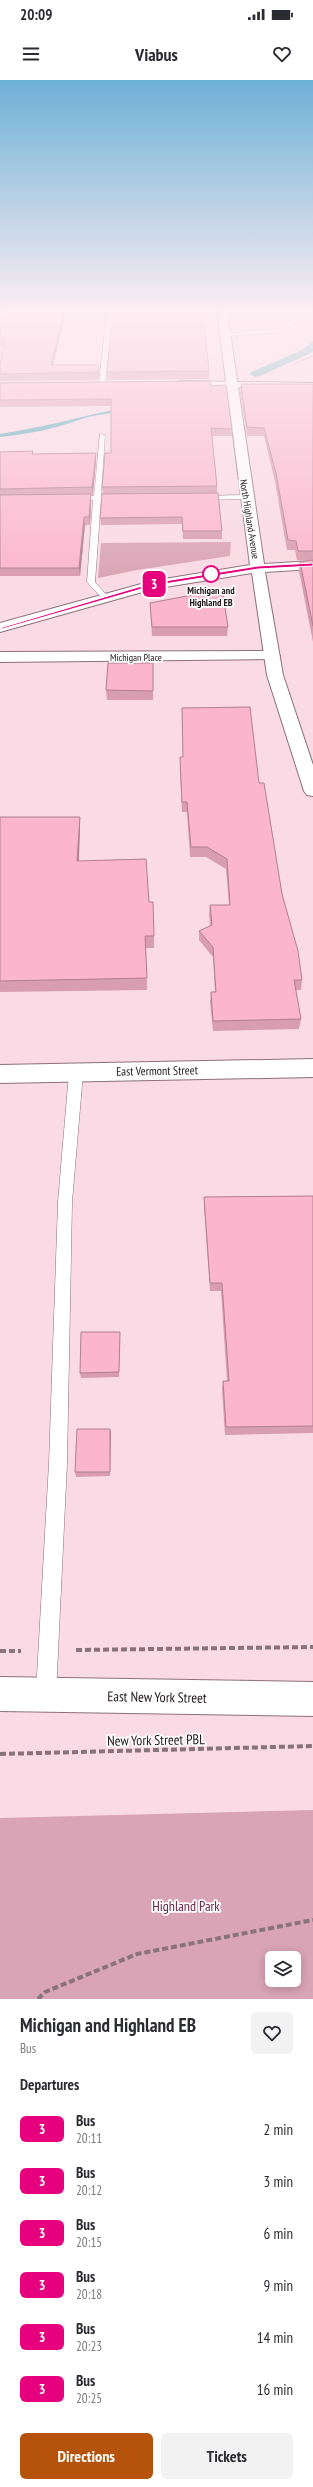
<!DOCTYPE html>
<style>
:root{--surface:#fff;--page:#f2f2f3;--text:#2b2b33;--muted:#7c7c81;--accent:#b45309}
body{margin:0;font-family:"PT Sans Narrow",sans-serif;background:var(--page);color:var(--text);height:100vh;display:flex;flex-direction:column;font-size:15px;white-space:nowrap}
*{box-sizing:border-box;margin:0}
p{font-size:13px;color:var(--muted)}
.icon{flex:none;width:22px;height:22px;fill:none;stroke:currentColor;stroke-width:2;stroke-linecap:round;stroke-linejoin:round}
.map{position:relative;height:1919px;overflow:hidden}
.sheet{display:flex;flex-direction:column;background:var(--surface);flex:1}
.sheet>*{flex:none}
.badge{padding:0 8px;border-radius:6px;font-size:14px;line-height:26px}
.tools{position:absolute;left:265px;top:1871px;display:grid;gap:8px}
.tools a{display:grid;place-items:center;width:36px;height:36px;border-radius:6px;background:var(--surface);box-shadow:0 2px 10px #0003;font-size:20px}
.map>.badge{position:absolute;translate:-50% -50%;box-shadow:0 0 0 2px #fff}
h2{padding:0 20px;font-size:15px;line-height:36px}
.round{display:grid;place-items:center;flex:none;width:42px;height:42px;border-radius:6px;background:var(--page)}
.headline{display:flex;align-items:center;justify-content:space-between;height:68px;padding:0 20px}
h1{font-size:19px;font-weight:700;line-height:30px}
.cta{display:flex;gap:8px;margin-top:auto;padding:8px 20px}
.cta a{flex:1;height:46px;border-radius:6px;background:var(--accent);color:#fff;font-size:16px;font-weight:700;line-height:46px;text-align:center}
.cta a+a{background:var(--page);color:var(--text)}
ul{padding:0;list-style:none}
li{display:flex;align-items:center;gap:12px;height:52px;padding:0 20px}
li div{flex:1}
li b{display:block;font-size:15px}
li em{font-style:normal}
li .badge{min-width:44px;font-weight:700;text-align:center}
.status{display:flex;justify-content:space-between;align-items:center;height:28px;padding:0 20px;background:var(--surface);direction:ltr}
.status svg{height:11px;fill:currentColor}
header{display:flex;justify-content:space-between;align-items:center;height:52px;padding:0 20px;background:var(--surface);font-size:18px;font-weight:700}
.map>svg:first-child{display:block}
.green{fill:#d9a4b5;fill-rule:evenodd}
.water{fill:#54a9ba}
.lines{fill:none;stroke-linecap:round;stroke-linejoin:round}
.lane-casing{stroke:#8d7079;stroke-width:1}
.street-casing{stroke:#8d7079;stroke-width:2}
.secondary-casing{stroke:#8d7079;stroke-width:2}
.path-far1{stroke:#88737a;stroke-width:1;stroke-dasharray:2 1;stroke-linecap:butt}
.path{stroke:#88737a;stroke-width:4;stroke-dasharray:6 3;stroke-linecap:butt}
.lane{fill:#fff;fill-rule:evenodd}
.street{fill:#fff;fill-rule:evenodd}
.secondary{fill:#fff;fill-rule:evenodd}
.wall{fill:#d89db0}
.shaded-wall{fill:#b07f90}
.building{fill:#fbb6cd;stroke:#b07f90}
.line{fill:#e6007e;stroke:#fff}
.stop-dot{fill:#fff;stroke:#e6007e;stroke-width:2}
.labels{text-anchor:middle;stroke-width:3.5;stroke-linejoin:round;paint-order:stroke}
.far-street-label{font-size:10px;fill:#21161a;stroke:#fff}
.far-stop-label{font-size:10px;font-weight:bold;fill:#21161a;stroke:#fff}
.street-label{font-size:12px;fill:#21161a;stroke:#fff}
.near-street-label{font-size:14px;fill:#21161a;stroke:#fff}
.near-park-label{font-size:14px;fill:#6f2143;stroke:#fff}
</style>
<div class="status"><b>20:09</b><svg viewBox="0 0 49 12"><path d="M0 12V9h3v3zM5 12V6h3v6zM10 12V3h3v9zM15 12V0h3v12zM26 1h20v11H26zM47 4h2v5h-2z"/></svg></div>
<header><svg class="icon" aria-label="menu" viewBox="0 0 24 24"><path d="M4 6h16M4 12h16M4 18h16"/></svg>Viabus<svg class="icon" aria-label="heart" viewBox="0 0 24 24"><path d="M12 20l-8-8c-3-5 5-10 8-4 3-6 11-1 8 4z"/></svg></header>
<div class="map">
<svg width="313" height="1919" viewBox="0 0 313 1919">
<rect width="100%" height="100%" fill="#fadae4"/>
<g class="green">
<polygon points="231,462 230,476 137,490 98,498 101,463"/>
<path d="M313,1730V1919H0V1738ZM272,1878H294V1900H272Z"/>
</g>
<g class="water">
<polygon points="313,261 313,271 311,273 262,295 255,297 249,293 302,270"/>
<path d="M116,329L134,330C119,333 95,334 82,339C55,349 29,354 0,357V354C39,348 77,338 116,329Z"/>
</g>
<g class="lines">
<defs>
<g id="lane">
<polygon points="107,232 113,232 105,304 102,306 99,304"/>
<polygon points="308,232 313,232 313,234 275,253 225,256 222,254 274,249"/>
<polygon points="100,354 105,355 101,416 120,416 124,418 120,420 101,420 95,502 108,517 104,520 87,502 93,420 74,420 70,418 74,416 94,416"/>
<polygon points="246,415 250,417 249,419 202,420 198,418 202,416"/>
<polygon points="76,988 81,989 83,993 72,1122 67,1383 56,1614 53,1621 46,1624 39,1621 36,1614 49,1383 58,1122 69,993 71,989"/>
</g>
<g id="street">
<polygon points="0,232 7,232 5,242 0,245"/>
<polygon points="181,301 313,303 313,309 177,306 177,302"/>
<polygon points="272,571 277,573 280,576 277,579 0,582 0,572"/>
</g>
<g id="secondary">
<polygon points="217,232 227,232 264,484 313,481 313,489 265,492 283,595 313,685 313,716 307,715 304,711 267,595 252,493 153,509 0,552 0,543 152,501 250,485"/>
<polygon points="313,979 313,997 0,1003 0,985"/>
<polygon points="0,1597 313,1602 313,1636 0,1631"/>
</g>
</defs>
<use href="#lane" class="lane-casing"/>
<use href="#street" class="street-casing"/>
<use href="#secondary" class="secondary-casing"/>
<polyline class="path-far1" points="294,284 313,276"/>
<g class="path">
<polyline points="76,1570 313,1567"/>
<polyline points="0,1571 21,1571"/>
<polyline points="0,1674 313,1666"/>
<polyline points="38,1919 45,1912 137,1874 313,1840"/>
</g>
<use href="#lane" class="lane"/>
<use href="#street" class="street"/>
<use href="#secondary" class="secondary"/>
</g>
<g class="wall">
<polygon points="6,232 66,232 53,285 99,285 99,292 98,300 0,301 0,284 4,266 0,266 0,239 6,235"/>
<polygon points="209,291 209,299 107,300 107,292"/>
<polygon points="0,303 211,306 232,349 232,356 212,356 217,406 217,413 222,451 222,459 183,459 182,444 101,445 100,438 103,414 102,407 111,373 111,326 0,327"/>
<polygon points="241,304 313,304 313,562 299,491 300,482 308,481 297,480 295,470 287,470 275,402 264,356 247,356 240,312"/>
<polygon points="33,371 33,374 96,373 96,381 93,415 91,415 91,422 90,445 85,445 80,496 0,496 0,372"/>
<polygon points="150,523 228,547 227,556 152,556"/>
<polygon points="153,583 153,620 107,620 106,610"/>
<polygon points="182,628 259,703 282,814 302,900 301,910 296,910 301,939 299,949 213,951 210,922 211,912 215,912 213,877 199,860 199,851 210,846 209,835 210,825 229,825 226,789 206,777 190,777 187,732 182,732 180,687 180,677 183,677"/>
<polygon points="0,737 80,737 80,748 79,781 149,822 154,856 154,868 146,868 147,910 0,912"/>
<polygon points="313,1116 313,1353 225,1355 222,1310 223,1301 227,1301 221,1211 210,1211 204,1126 204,1117"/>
<polygon points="120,1252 119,1297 81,1298 80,1293"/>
<polygon points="110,1349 110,1396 76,1397 75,1392"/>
</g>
<g class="shaded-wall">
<polygon points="64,232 66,232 51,293 51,285"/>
<polygon points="99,285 99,292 98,300 98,292"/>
<polygon points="96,373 96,381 93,415 92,407"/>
<polygon points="91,414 91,422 90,445 89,437"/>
<polygon points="84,437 85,445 80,496 79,488"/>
<polygon points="80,737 80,748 78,793 77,781"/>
<polygon points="110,1349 111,1353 110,1396"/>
</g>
<g class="building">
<polygon points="6,232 64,232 51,285 99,285 98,292 0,294 0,284 5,259 0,259 0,239 6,235"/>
<polygon points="113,232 203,232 209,291 107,292"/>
<polygon points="210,301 211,306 226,305 232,349 211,348 217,406 102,407 105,373 111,373 111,319 0,320 0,303"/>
<polygon points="241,304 313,304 313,471 298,471 296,461 288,460 276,393 264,348 247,347"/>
<polygon points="33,371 32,374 96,373 92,407 0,409 0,372"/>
<polygon points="218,413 222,451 183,451 182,437 100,438 102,414"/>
<polygon points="91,414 89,437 84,437 79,488 0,488 0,415"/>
<polygon points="313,480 313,546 300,482"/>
<polygon points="192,515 223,515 228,547 152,547 150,523"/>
<polygon points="108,583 153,583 153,611 106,610"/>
<polygon points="250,627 259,703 264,703 282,814 298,871 302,900 294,900 301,939 213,941 211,912 216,912 213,867 199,851 212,845 210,825 230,825 227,779 207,767 191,767 187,722 182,722 180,677 183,677 182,628"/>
<polygon points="0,737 80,737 77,781 146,779 149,822 153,822 154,856 145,856 147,898 0,901"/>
<polygon points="313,1116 313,1346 226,1347 223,1301 229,1301 222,1203 210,1203 204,1117"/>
<polygon points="81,1252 120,1252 119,1292 80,1293"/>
<polygon points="77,1349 110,1349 110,1392 75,1392"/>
</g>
<linearGradient id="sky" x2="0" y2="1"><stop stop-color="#6db0d6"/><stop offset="0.46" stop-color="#fdeef3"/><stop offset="1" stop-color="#fdeef3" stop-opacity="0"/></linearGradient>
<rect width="313" height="501" fill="url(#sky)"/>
<polygon class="line" points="313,483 313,486 258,489 152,506 2,549 0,548 152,503 258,486"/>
<circle class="stop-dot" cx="211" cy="494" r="8"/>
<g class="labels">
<g class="far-street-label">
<text transform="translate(250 439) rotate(81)" y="4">North Highland Avenue</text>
<text x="136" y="581">Michigan Place</text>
</g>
<g class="far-stop-label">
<text x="211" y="514">Michigan and<tspan x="211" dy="12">Highland EB</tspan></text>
</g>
<g class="street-label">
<text transform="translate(157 991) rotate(-1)" y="4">East Vermont Street</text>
</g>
<g class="near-street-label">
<text transform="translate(157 1617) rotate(1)" y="5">East New York Street</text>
<text transform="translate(156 1660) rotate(-1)" y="5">New York Street PBL</text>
</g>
<g class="near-park-label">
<text x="186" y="1831">Highland Park</text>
</g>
</g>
</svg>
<div class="tools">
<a><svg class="icon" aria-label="layers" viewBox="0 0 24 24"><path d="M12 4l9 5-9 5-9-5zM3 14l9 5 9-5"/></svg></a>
</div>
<b class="badge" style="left:154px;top:504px;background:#e6007e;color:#fff">3</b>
</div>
<section class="sheet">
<div class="headline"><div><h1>Michigan and Highland EB</h1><p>Bus</p></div><a class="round"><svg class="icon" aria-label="heart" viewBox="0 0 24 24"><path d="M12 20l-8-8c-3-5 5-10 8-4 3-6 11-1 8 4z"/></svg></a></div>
<h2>Departures</h2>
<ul>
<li><span class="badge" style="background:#e6007e;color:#fff">3</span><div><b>Bus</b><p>20:11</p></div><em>2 min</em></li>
<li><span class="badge" style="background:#e6007e;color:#fff">3</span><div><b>Bus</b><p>20:12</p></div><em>3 min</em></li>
<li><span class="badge" style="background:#e6007e;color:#fff">3</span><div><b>Bus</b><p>20:15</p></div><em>6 min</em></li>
<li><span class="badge" style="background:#e6007e;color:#fff">3</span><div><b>Bus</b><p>20:18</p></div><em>9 min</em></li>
<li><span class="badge" style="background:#e6007e;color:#fff">3</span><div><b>Bus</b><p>20:23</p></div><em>14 min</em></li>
<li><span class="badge" style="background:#e6007e;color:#fff">3</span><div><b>Bus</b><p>20:25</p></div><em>16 min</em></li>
</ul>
<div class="cta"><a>Directions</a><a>Tickets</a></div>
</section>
